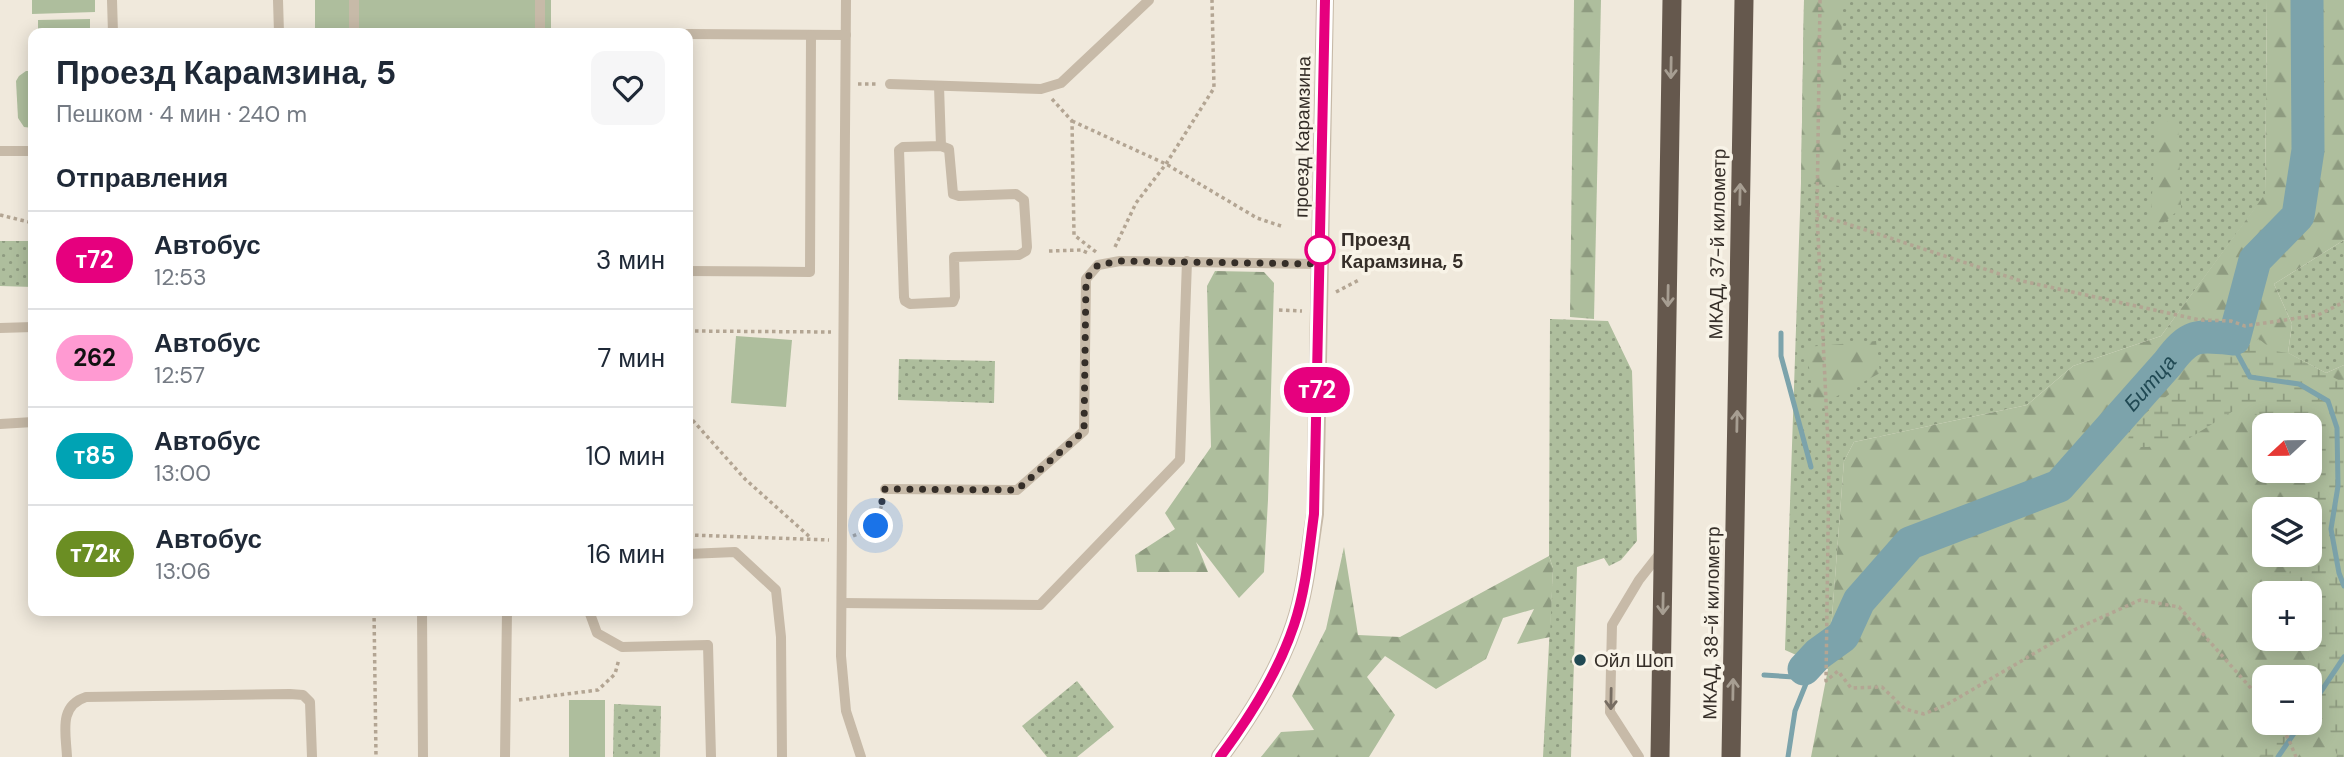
<!DOCTYPE html>
<html lang="ru">
<meta charset="utf-8">
<style>
:root{--surface:#fff;--page:#f6f6f7;--text:#1f2937;--muted:#747a83;--line:#e0e1e3}
body{margin:0;font-family:"DM Sans",sans-serif;background:var(--page);color:var(--text);height:100vh;display:flex;flex-direction:column;font-size:26px;white-space:nowrap}
*{box-sizing:border-box;margin:0}
p{font-size:23px;color:var(--muted)}
.icon{flex:none;width:38px;height:38px;fill:none;stroke:currentColor;stroke-width:2;stroke-linecap:round;stroke-linejoin:round}
.map{position:relative;flex:1;overflow:hidden}
.panel{position:absolute;left:28px;top:28px;width:665px;height:588px;display:flex;flex-direction:column;background:var(--surface);border-radius:14px;box-shadow:0 4px 18px #0003}
.panel>*{flex:none}
.badge{padding:0 14px;border-radius:23px;font-size:24px;line-height:46px}
.needle{width:46px;rotate:248deg}
.buttons{position:absolute;left:2252px;top:413px;display:grid;gap:14px}
.buttons a{display:grid;place-items:center;width:70px;height:70px;border-radius:14px;background:var(--surface);box-shadow:0 4px 18px #0003;font-size:35px}
.you{position:absolute;width:35px;height:35px;margin:-18px;border:5px solid #fff;border-radius:50%;background:#1a73e8;box-shadow:0 0 0 10px #1a73e833}
.map>.badge{position:absolute;translate:-50% -50%;box-shadow:0 0 0 4px #fff}
h2{padding:0 28px;font-size:26px;line-height:63px}
.round{display:grid;place-items:center;flex:none;width:74px;height:74px;border-radius:14px;background:var(--page)}
.overview{display:flex;align-items:center;justify-content:space-between;height:119px;padding:0 28px}
h1{font-size:33px;font-weight:700;line-height:52px}
ul{padding:0;list-style:none}
li{display:flex;align-items:center;gap:21px;height:98px;padding:0 28px;border-top:2px solid var(--line)}
li div{flex:1}
li b{display:block;font-size:26px}
li em{font-style:normal}
li .badge{min-width:77px;font-weight:700;text-align:center}
.map>svg:first-child{display:block}
.grass{fill:url(#grass-dots)}
.forest{fill:url(#forest-firs);fill-rule:evenodd}
.wetland{fill:url(#wetland-marsh)}
.pitch{fill:#aebe9d}
.lines{fill:none;stroke-linecap:round;stroke-linejoin:round}
.stream{stroke:#7ca3ab;stroke-width:5}
.river{stroke:#7ca3ab;stroke-width:33}
.path{stroke:#b3a593;stroke-width:3.5;stroke-dasharray:3.5 3.5;stroke-linecap:butt}
.service{stroke:#c7baa8;stroke-width:10}
.tertiary{stroke:#c7baa8;stroke-width:18}
.trunk{stroke:#65584d;stroke-width:19}
.oneway{stroke:#a79e92}
.oneway2{stroke:#776d62}
.line-casing{stroke:#fff;stroke-width:16}
.line{stroke:#e6007e;stroke-width:10}
.walk{stroke:#352e28;stroke-width:7;stroke-dasharray:0 12.6}
.stop-dot{fill:#fff;stroke:#e6007e;stroke-width:3.5}
.poi-dot{fill:#204953;stroke:#f8f3e7;stroke-width:2.5}
.labels{text-anchor:middle;stroke-width:7;stroke-linejoin:round;paint-order:stroke}
.street-label{font-size:19px;fill:#352e28;stroke:#f8f3e7}
.stop-label{font-size:19px;font-weight:bold;fill:#352e28;stroke:#f8f3e7;text-anchor:start}
.poi-label{font-size:19px;fill:#352e28;stroke:#f8f3e7;text-anchor:start}
.water-label{font-size:21px;font-style:italic;fill:#204953;stroke:#f8f3e7}
</style>
<div class="map">
<svg width="2344" height="757" viewBox="0 0 2344 757">
<defs>
<pattern id="grass-dots" width="8" height="8" patternUnits="userSpaceOnUse" patternTransform="scale(1.75)"><rect width="8" height="8" fill="#aebe9d"/><path d="M2 2h.1M6 6h.1" fill="none" stroke="#8e9b80" stroke-width="1.8" stroke-linecap="round"/></pattern>
<pattern id="forest-firs" width="22" height="20" patternUnits="userSpaceOnUse" patternTransform="scale(1.75)"><rect width="22" height="20" fill="#aebe9d"/><path d="M5 1l3.5 6h-7zM16 11l3.5 6h-7z" fill="#8e9b80"/></pattern>
<pattern id="wetland-marsh" width="20" height="14" patternUnits="userSpaceOnUse" patternTransform="scale(1.75)"><rect width="20" height="14" fill="#aebe9d"/><path d="M1 5h8M5 5V1M11 12h8M15 12V8" fill="none" stroke="#8e9b80"/></pattern>
</defs>
<rect width="100%" height="100%" fill="#f0e9dc"/>
<g class="grass">
<polygon points="1804,0 2267,0 2265,195 2161,336 2073,366 2027,405 1854,442 1844,461 1828,669 1785,650 1801,183"/>
<polygon points="2344,240 2344,365 2326,373 2288,353 2292,324 2274,284"/>
<polygon points="0,241 33,241 33,287 0,286"/>
<polygon points="1550,319 1608,321 1632,371 1637,541 1621,560 1609,566 1604,558 1577,567 1571,757 1543,757 1553,568 1549,556"/>
<polygon points="899,359 995,361 994,403 898,400"/>
<polygon points="1077,681 1114,727 1077,757 1047,757 1022,726"/>
<polygon points="614,704 661,706 660,757 613,757"/>
</g>
<g class="forest">
<polygon points="1574,0 1601,0 1594,319 1570,317"/>
<polygon points="1804,0 1842,0 1840,186 1801,183"/>
<path d="M2267,0H2344V240L2274,284L2292,324L2288,353L2326,373L2344,365V757H1811L1828,669L1844,461L1854,442L2027,405L2073,366L2161,336L2265,194ZM2264,425H2310V471H2264ZM2264,509H2310V555H2264ZM2264,593H2310V639H2264ZM2264,677H2310V723H2264Z"/>
<polygon points="2156,119 2178,123 2181,208 2150,234"/>
<polygon points="1215,271 1264,272 1274,283 1268,500 1264,572 1239,598 1196,542 1208,572 1137,572 1135,555 1175,529 1165,513 1211,447 1207,286"/>
<polygon points="1876,341 1880,373 1815,408 1806,347"/>
<polygon points="1344,547 1358,635 1400,637 1549,556 1553,568 1550,637 1517,644 1534,609 1503,618 1486,659 1436,689 1385,656 1367,677 1395,715 1369,757 1261,757 1281,732 1314,730 1292,696 1326,629"/>
</g>
<polygon class="wetland" points="2259,339 2274,351 2288,353 2344,383 2344,757 2338,757 2332,743 2328,711 2294,757 2260,757 2282,723 2310,723 2310,677 2312,674 2304,639 2310,639 2310,593 2292,593 2289,580 2291,555 2310,555 2310,509 2305,509 2312,488 2310,425 2275,425 2254,413 2238,408 2188,439 2148,447 2126,447 2132,424 2182,384"/>
<g class="pitch">
<polygon points="32,0 95,0 95,12 32,14"/>
<rect x="315" y="0" width="236" height="33"/>
<polygon points="90,19 90,33 38,33 38,20"/>
<polygon points="26,71 33,71 33,128 24,127 18,118 16,81 19,76"/>
<polygon points="736,336 792,340 786,407 731,403"/>
<rect x="569" y="700" width="36" height="57"/>
</g>
<g class="lines">
<g class="stream">
<polyline points="1781,333 1781,356 1811,467"/>
<polyline points="2234,339 2237,353 2250,377 2299,384 2328,401 2337,428 2338,486 2331,529 2339,573 2344,586"/>
<polyline points="1764,675 1809,678"/>
<polyline points="2310,708 2344,657"/>
<polyline points="1788,757 1795,711 1818,654"/>
<polyline points="2278,757 2301,723"/>
</g>
<path class="river" id="s1" d="M1804,669L1818,654L1843,636L1859,601L1910,543L2059,486L2168,363C2190,333 2198,335 2234,339L2255,260L2298,216L2308,150L2307,0"/>
<g class="path">
<polyline points="1820,0 1817,214 1829,463 1826,681 1838,671 1851,688 1882,687 1905,709 1924,714 1946,705 2076,629 2140,600 2179,607 2264,703"/>
<polyline points="858,84 879,84"/>
<polyline points="1052,99 1072,121 1074,235 1096,252"/>
<polyline points="1072,121 1166,164 1257,218 1281,226"/>
<polyline points="1817,214 2018,280 2200,320 2231,321 2245,326 2318,315 2344,302"/>
<polyline points="0,215 33,223"/>
<polyline points="1115,247 1136,203 1166,164 1214,88 1212,0"/>
<polyline points="1049,251 1081,250 1090,254"/>
<polyline points="1336,292 1359,280"/>
<polyline points="1279,310 1302,311"/>
<polyline points="688,331 831,332"/>
<polyline points="688,415 745,479 811,538"/>
<polyline points="688,535 829,540"/>
<polyline points="853,536 876,526 883,500"/>
<polyline points="374,611 376,757"/>
<polyline points="519,700 598,690 615,674 619,659"/>
<polyline points="2279,723 2289,740 2296,757"/>
</g>
<g class="service">
<polyline points="112,0 113,33"/>
<polyline points="278,0 279,33"/>
<polyline points="846,0 841,656 846,711 861,757"/>
<polyline points="354,33 354,0"/>
<polyline points="540,33 540,0"/>
<polyline points="688,34 846,35"/>
<polyline points="890,84 1041,89 1061,83 1149,0"/>
<polyline points="939,86 941,146 903,147 899,150 904,297 905,301 910,304 953,302 955,297 954,257 1019,255 1026,251 1027,247 1024,200 1016,194 959,196 953,194 949,149 941,146"/>
<polyline points="0,151 33,151"/>
<polyline points="688,271 810,272 811,35"/>
<polyline points="0,328 33,327"/>
<polyline points="0,424 33,422"/>
<polyline points="885,489 1017,490 1084,431 1086,279 1098,265 1120,261 1320,264"/>
<polyline points="688,554 735,552 776,590 781,637 782,757"/>
<polyline points="842,603 1040,605 1180,460 1187,261"/>
<polyline points="422,611 423,757"/>
<polyline points="589,611 597,633 622,647 708,645 711,757"/>
<path d="M67,757C66,733 58,706 86,697L290,694L303,695L310,702L312,757"/>
<polyline points="505,757 507,611"/>
<polyline points="1639,757 1610,712 1612,625 1639,580 1661,552"/>
</g>
<path class="tertiary" d="M1220,757C1250,717 1278,673 1294,625C1306,590 1309,551 1315,514L1325,0"/>
<g class="trunk">
<polyline points="1660,757 1672,0"/>
<polyline points="1731,757 1744,0"/>
</g>
</g>
<defs><path id="oneway-shaft" d="M-6 0H5M1.5-3L5.5 0L1.5 3" fill="none" stroke-width="1.6" stroke-linecap="round" stroke-linejoin="round" transform="scale(1.75)"/></defs>
<g class="oneway">
<use href="#oneway-shaft" transform="translate(1671 68) rotate(91)"/>
<use href="#oneway-shaft" transform="translate(1740 194) rotate(-89)"/>
<use href="#oneway-shaft" transform="translate(1668 296) rotate(91)"/>
<use href="#oneway-shaft" transform="translate(1737 421) rotate(-89)"/>
<use href="#oneway-shaft" transform="translate(1663 604) rotate(91)"/>
<use href="#oneway-shaft" transform="translate(1733 689) rotate(-89)"/>
</g>
<use class="oneway2" href="#oneway-shaft" transform="translate(1611 699) rotate(91)"/>
<g class="lines">
<defs>
<path id="line" d="M1220,757C1250,717 1278,673 1294,625C1306,590 1309,551 1314,514L1325,0"/>
</defs>
<use href="#line" class="line-casing"/>
<use href="#line" class="line"/>
<polyline class="walk" points="876,526 885,489 1017,490 1084,431 1086,279 1098,265 1120,261 1320,264 1320,250"/>
</g>
<circle class="stop-dot" cx="1320" cy="250" r="14"/>
<circle class="poi-dot" cx="1580" cy="660" r="7"/>
<g class="labels">
<g class="street-label">
<text transform="translate(1302 137) rotate(-89)" y="7">проезд Карамзина</text>
<text transform="translate(1717 244) rotate(-89)" y="7">МКАД, 37-й километр</text>
<text transform="translate(1711 623) rotate(-89)" y="7">МКАД, 38-й километр</text>
</g>
<g class="stop-label">
<text x="1341" y="246">Проезд<tspan x="1341" dy="22">Карамзина, 5</tspan></text>
</g>
<g class="poi-label">
<text x="1594" y="667">Ойл Шоп</text>
</g>
<g class="water-label">
<text dy="7" stroke="none"><textPath href="#s1" startOffset="464">Битца</textPath></text>
</g>
</g>
</svg>
<div class="buttons">
<a><svg class="needle" viewBox="-14 -14 28 28"><path d="M0-13l5 13h-10z" fill="#e53935"/><path d="M0 13l5-13h-10z" fill="#747a83"/></svg></a>
<a><svg class="icon" aria-label="layers" viewBox="0 0 24 24"><path d="M12 4l9 5-9 5-9-5zM3 14l9 5 9-5"/></svg></a>
<a>+</a>
<a>−</a>
</div>
<div class="you" style="left:876px;top:526px"></div>
<b class="badge" style="left:1317px;top:390px;background:#e6007e;color:#fff">т72</b>
<section class="panel">
<div class="overview"><div><h1>Проезд Карамзина, 5</h1><p>Пешком · 4 мин · 240 m</p></div><a class="round"><svg class="icon" aria-label="heart" viewBox="0 0 24 24"><path d="M12 20l-8-8c-3-5 5-10 8-4 3-6 11-1 8 4z"/></svg></a></div>
<h2>Отправления</h2>
<ul>
<li><span class="badge" style="background:#e6007e;color:#fff">т72</span><div><b>Автобус</b><p>12:53</p></div><em>3 мин</em></li>
<li><span class="badge" style="background:#ff9ad2;color:#111">262</span><div><b>Автобус</b><p>12:57</p></div><em>7 мин</em></li>
<li><span class="badge" style="background:#00a3b4;color:#fff">т85</span><div><b>Автобус</b><p>13:00</p></div><em>10 мин</em></li>
<li><span class="badge" style="background:#6b8e23;color:#fff">т72к</span><div><b>Автобус</b><p>13:06</p></div><em>16 мин</em></li>
</ul>
</section>
</div>
